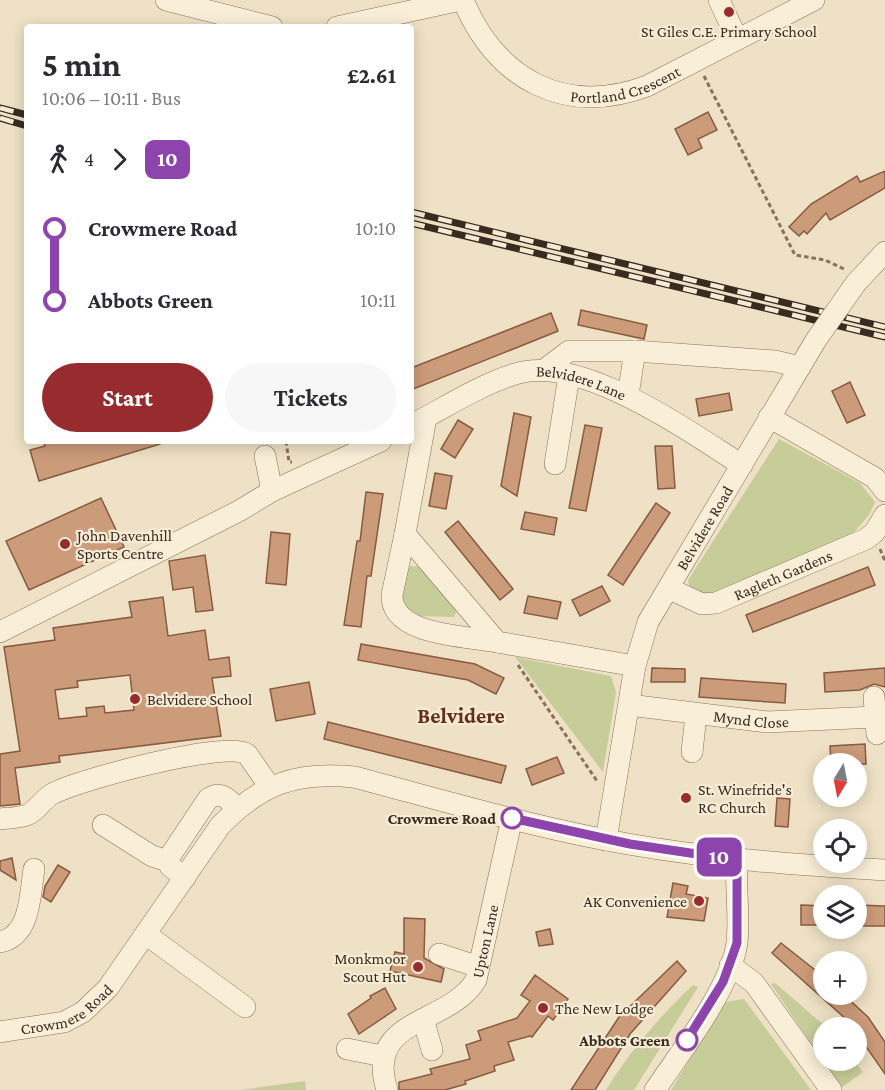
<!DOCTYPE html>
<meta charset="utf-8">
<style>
:root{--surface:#fff;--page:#f7f7f7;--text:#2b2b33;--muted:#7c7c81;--accent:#982b2e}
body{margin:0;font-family:"Crimson Pro",serif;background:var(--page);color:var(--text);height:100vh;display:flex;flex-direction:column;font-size:22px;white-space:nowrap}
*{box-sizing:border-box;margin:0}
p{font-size:20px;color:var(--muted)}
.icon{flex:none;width:33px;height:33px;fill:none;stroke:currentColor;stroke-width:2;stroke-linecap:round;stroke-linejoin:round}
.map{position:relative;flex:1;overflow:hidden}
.panel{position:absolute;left:24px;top:24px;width:390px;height:420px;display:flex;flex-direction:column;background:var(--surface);border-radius:6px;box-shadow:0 3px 15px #0003}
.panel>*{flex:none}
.badge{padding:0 12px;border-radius:9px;font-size:21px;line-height:39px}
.needle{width:39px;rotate:190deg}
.buttons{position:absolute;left:813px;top:753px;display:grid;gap:12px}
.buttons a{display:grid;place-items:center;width:54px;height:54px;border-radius:50%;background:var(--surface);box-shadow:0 3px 15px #0003;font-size:30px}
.map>.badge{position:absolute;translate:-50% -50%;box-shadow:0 0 0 3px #fff}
.legs{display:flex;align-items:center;gap:9px;height:66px;padding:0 18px;font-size:20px}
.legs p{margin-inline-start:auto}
.head{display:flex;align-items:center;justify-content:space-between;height:102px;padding:0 18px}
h1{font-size:33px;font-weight:700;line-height:45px}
.primary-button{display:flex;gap:12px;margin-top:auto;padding:12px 18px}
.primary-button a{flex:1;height:69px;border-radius:36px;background:var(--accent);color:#fff;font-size:24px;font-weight:700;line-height:69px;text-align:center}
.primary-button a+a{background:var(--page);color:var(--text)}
ul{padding:0 18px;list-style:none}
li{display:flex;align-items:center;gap:21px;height:72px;font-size:22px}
li i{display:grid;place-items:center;width:9px;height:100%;margin:0 8px;background:currentColor}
li i::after{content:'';width:15px;height:15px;margin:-8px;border:4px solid;border-radius:50%;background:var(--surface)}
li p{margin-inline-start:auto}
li:first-child i{background:linear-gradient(#0000 50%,currentColor 0)}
li:last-child i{background:linear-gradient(currentColor 50%,#0000 0)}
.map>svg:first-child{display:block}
.green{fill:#c7cd98}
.building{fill:#cc9b7a;stroke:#885b40;stroke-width:1.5;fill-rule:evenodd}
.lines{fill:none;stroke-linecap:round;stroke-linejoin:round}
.minor-casing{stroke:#89725b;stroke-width:22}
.path{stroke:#89725b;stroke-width:3;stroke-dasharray:4.5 3;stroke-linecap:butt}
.minor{stroke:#f9eed8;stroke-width:21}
.rail-casing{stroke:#392b1f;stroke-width:7}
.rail{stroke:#f6ebd4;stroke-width:4.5;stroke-dasharray:14;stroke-linecap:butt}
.minor-bridge-casing{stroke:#89725b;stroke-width:22;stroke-linecap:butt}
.minor-bridge{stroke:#f9eed8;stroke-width:21}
.line-1-casing{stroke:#fff;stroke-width:14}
.line-1{stroke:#8e44ad;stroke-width:9}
.poi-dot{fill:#982b2e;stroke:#f6ebd4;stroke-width:2}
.stop-1-dot{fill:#fff;stroke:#8e44ad;stroke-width:3}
.labels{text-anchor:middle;stroke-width:4.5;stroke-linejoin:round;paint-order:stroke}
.poi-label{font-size:16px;fill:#392b1f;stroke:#f6ebd4;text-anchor:start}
.street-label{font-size:16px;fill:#392b1f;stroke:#f6ebd4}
.stop-label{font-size:16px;font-weight:bold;fill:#392b1f;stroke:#f6ebd4;text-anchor:end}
.district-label{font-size:22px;font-weight:bold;fill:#662c1e;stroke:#f6ebd4}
</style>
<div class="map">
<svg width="885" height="1090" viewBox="0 0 885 1090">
<rect width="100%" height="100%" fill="#eee1c5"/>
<g class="green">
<polygon points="779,439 860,483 875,502 869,515 848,539 711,598 691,594 688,580"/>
<polygon points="410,566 422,567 457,610 454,617 416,616 401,602 406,572"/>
<polygon points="515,657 611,676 616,692 603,772"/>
<polygon points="775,983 826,1027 824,1060 854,1061 863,1072 841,1088 771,984"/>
<path d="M693,985L698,987L634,1090H606C630,1051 659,1017 693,985Z"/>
<polygon points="744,999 811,1090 671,1090 725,1002"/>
<polygon points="305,1081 306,1090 240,1090"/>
</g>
<g class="building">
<polygon points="708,112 717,130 698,139 702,148 688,155 675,129"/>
<polygon points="885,171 885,188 830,220 826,213 807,234 804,231 799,236 789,227 811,204 857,176 860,182"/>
<polygon points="581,310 647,325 644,339 578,325"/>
<polygon points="551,313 558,331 411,390 411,368"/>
<polygon points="850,382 865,415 847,423 832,391"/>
<polygon points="729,393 732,410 699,416 696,399"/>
<polygon points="514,413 531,417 517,496 501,486"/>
<polygon points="458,420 473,429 455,458 441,449"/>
<polygon points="585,425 602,428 586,511 569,508"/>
<polygon points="43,441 159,441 160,444 39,481 30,450 45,446"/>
<polygon points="655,446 672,446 675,488 658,489"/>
<polygon points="435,473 452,476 446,509 429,506"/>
<polygon points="366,492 383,494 371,576 367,576 361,627 344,625 357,541 360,541"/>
<polygon points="101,498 124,547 29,590 6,541"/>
<polygon points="656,503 670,513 623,585 608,575"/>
<polygon points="525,512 557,518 554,535 521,529"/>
<polygon points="458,521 513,589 500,600 445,532"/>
<polygon points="271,532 290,534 286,585 266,583"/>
<polygon points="205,555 213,610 196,612 193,587 173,590 169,561"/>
<polygon points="868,567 875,585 753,632 746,615"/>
<polygon points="602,586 610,601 580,616 572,600"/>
<polygon points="528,596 561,602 557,619 524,613"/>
<path d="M163,597L168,636L205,630L209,660L229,657L231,676L212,678L221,736L59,756L60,762L15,768L20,804L0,806V754L20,751L4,647L55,640L53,628L132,617L129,602ZM130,675L134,710L105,713L104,706L86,708L87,716L59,719L55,690L78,687L77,681Z"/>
<polygon points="361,644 475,664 504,678 496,694 468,680 358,660"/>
<polygon points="652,668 685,669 685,682 651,682"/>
<polygon points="885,668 885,687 874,684 860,690 825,692 824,673"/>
<polygon points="701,678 786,684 785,703 699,697"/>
<polygon points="309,682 315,714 276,721 270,689"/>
<polygon points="328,722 506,766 501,783 324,739"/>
<polygon points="865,744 866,764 831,764 830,746"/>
<polygon points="557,757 564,773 532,785 526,769"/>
<polygon points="777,798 790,799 788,827 775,826"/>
<polygon points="12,858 16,880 0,870 0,861"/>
<polygon points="58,865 70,872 51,902 43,897 45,886"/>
<polygon points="673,883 688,886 686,894 708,898 704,921 667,917"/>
<polygon points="801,905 824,906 824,925 801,925"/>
<polygon points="856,905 885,906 885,926 856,926"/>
<polygon points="404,918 425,919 424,958 444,969 441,982 390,971 395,952 404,954"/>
<polygon points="550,929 553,944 539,946 536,932"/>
<polygon points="781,943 824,977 824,994 843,994 868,1017 885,1042 885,1074 856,1032 856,1028 772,953"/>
<polygon points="677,961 686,971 630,1034 595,1090 571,1090 619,1017"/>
<polygon points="535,975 568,999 553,1020 548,1016 532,1037 530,1036 508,1042 514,1060 494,1066 495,1071 465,1081 466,1084 445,1090 399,1090 399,1082 432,1074 430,1069 470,1059 466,1045 481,1040 478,1031 517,1018 530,1001 521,995"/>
<polygon points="385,988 396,1009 359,1034 348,1014 371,998 370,996"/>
</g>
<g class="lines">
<defs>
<g id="minor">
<polyline points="166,0 272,27"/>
<path id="s1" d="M463,0C496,79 564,117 647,86L814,0"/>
<polyline points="719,0 737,39"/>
<polyline points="337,27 461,0"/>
<polyline points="856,283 885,252"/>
<polyline points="544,370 569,351 635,351 775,361 800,367"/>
<polyline points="628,395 635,351"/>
<polyline points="769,417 875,478 885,491"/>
<polyline points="426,418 405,534 497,642 635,666"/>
<path id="s2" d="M413,424C446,407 480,385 515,374C581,353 689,432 742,465"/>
<polyline points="265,456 272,491"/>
<polyline points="555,464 569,376"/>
<path d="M405,534L392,595C391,636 467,636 497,642"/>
<path id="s3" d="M670,589L702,604L716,603L866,539L874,533L885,515"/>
<polyline points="0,632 239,511 272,491 381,441"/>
<polyline points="874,697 877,734"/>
<path id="s4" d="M629,705L767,722L875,717"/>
<polyline points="692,752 696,715"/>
<path d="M0,819C8,818 19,818 27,815C37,811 43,799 52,794C77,780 227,740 247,754L270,787"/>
<polyline points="103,825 152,856 168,861"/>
<path id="s5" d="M606,840L635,666L648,622L816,340"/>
<path d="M185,878L170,866L168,859L208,799C221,790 228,799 237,808"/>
<polyline points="147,935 245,1007"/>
<path d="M0,942C31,936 30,894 34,869"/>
<polyline points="439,954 479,967"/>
<polyline points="730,965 754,983 831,1090"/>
<polyline points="423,1019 432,1050"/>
<path id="s6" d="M0,1032L64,1022L83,1012L108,988L220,826C260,784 297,771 354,777C445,801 536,828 628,844C713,859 799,865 885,870"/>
<polyline points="347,1049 383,1056"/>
<path id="s7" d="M387,1090C364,1017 448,1026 476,980L512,818"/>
<path d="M655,1090C680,1053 732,986 737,942C740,915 735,887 737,860"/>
</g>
</defs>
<use href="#minor" class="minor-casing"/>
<g class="path">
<polyline points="704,76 795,255 825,260 846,270"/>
<polyline points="286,441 289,462 292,462"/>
<polyline points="880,549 885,561"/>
<polyline points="518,665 597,781"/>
</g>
<use href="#minor" class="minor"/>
<defs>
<g id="rail">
<polyline points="0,108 27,115"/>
<polyline points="0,118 27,126"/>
<polyline points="411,212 885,327"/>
<polyline points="411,223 885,337"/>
</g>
</defs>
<use href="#rail" class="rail-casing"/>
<use href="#rail" class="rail"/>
<defs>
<polyline id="minor-bridge" points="816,340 856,283"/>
</defs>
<use href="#minor-bridge" class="minor-bridge-casing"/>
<use href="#minor-bridge" class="minor-bridge"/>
</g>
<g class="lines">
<defs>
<polyline id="line-1" points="512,818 630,844 737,860 737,943 723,982 687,1040"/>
</defs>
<use href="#line-1" class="line-1-casing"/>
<use href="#line-1" class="line-1"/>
</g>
<g class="poi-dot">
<circle cx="729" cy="12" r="6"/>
<circle cx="65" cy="544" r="6"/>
<circle cx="135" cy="699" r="6"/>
<circle cx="686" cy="798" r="6"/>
<circle cx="699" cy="901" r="6"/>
<circle cx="418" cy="967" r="6"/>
<circle cx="543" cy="1008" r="6"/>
</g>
<g class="stop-1-dot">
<circle cx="512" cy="818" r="10"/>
<circle cx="687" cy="1040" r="10"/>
</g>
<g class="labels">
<g class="poi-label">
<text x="729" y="37" text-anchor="middle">St Giles C.E. Primary School</text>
<text x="77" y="541">John Davenhill<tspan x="77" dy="18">Sports Centre</tspan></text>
<text x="147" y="705">Belvidere School</text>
<text x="698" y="795">St. Winefride's<tspan x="698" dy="18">RC Church</tspan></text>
<text x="687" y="907" text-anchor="end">AK Convenience</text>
<text x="406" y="964" text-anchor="end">Monkmoor<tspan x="406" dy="18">Scout Hut</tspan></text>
<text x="555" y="1014">The New Lodge</text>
</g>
<g class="street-label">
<text dy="6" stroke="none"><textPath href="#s1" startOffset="207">Portland Crescent</textPath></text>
<text dy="6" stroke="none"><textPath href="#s2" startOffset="182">Belvidere Lane</textPath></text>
<text dy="6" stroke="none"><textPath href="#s5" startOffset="332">Belvidere Road</textPath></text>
<text dy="6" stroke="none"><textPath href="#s3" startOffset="122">Ragleth Gardens</textPath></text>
<text dy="6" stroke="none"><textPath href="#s4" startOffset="123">Mynd Close</textPath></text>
<text dy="6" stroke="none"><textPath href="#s7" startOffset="196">Upton Lane</textPath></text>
<text dy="6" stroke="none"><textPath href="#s6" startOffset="72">Crowmere Road</textPath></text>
</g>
<g class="stop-label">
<text x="496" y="824">Crowmere Road</text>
<text x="670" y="1046">Abbots Green</text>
</g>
<g class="district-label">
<text x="461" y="723">Belvidere</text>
</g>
</g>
</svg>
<div class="buttons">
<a><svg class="needle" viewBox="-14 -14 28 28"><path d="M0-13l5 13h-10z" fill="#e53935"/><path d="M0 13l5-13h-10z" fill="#7c7c81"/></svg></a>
<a><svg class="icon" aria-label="locate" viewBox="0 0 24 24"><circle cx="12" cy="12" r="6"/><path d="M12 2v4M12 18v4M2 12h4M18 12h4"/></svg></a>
<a><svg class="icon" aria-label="layers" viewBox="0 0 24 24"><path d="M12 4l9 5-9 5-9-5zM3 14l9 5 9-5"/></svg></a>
<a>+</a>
<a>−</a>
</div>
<b class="badge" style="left:719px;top:857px;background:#8e44ad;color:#fff">10</b>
<section class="panel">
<div class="head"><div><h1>5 min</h1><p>10:06 – 10:11 · Bus</p></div><b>£2.61</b></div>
<div class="legs"><svg class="icon" aria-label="walk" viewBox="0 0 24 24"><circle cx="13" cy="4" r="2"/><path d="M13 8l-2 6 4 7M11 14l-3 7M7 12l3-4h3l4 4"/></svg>4<svg class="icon" aria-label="forward" viewBox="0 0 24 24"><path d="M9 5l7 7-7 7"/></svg><b class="badge" style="background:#8e44ad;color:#fff">10</b></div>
<ul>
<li><i style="color:#8e44ad"></i><b>Crowmere Road</b><p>10:10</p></li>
<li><i style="color:#8e44ad"></i><b>Abbots Green</b><p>10:11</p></li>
</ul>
<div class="primary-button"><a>Start</a><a>Tickets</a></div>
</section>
</div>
